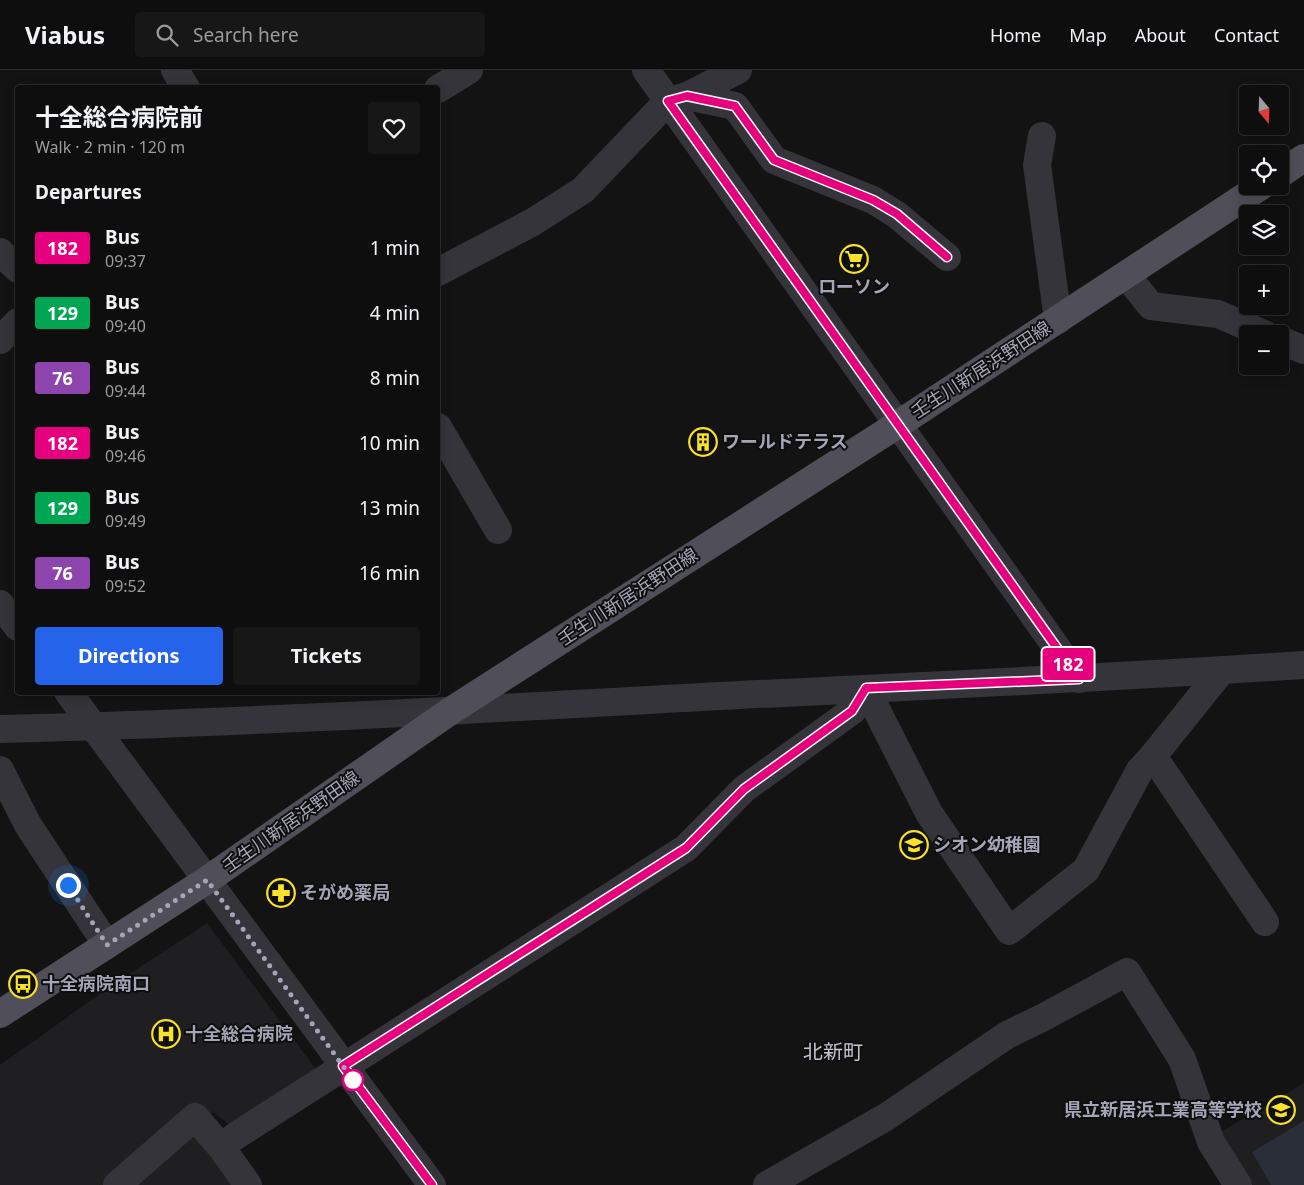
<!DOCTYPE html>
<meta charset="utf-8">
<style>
:root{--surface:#0e0e0f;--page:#171718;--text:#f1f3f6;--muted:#9b9c9e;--line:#2e2e2f;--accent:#2563eb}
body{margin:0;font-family:"Noto Sans","Noto Sans JP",sans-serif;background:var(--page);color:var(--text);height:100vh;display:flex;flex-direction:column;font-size:19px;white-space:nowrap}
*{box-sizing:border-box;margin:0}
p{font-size:16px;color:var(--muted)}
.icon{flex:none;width:28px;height:28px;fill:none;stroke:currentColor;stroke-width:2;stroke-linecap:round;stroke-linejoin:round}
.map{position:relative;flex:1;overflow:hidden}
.panel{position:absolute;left:15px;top:15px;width:425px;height:610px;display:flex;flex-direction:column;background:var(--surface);border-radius:5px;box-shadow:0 2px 12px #0003,0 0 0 1px var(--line)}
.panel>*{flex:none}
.badge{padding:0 10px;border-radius:4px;font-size:18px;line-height:32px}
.needle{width:32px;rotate:161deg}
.buttons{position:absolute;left:1239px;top:15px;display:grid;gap:10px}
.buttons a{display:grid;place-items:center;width:50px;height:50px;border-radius:5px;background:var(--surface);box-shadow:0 2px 12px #0003,0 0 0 1px var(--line);font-size:25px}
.you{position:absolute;width:25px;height:25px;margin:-12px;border:4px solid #fff;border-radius:50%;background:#1a73e8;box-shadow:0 0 0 8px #1a73e833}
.map>.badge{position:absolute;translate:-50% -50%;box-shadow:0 0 0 2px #fff}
h2{padding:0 20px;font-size:19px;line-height:45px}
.round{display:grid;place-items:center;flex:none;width:52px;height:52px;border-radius:5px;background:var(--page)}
.head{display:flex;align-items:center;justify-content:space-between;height:85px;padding:0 20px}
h1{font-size:24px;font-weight:700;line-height:38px}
.cta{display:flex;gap:10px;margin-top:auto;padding:10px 20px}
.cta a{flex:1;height:58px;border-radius:5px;background:var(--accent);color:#fff;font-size:20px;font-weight:700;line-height:58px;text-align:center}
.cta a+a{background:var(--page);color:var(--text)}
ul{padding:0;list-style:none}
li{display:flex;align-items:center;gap:15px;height:65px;padding:0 20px}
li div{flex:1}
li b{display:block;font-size:19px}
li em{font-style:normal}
li .badge{min-width:55px;font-weight:700;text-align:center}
header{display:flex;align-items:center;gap:30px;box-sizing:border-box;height:70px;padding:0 25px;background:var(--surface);border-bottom:1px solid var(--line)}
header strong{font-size:24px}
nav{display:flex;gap:28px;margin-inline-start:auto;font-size:18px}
.search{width:350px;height:45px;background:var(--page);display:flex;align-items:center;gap:12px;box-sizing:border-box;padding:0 18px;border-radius:5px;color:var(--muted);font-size:19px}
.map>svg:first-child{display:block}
.built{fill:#1f1f21}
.water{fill:#292e39}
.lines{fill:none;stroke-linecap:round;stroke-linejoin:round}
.minor{stroke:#34343a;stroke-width:28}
.major{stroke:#504f59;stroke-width:28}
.line-casing{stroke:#fff;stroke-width:11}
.line{stroke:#e6007e;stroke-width:8}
.walk{stroke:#a4a5b6;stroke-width:5;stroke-dasharray:0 9}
.stop-dot{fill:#fff;stroke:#e6007e;stroke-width:2.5}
.labels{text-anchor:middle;stroke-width:4;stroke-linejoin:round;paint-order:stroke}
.poi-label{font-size:18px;font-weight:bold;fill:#a4a5b6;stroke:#0e0e0f;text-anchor:start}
.street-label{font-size:18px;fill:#a4a5b6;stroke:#0e0e0f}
.quarter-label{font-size:20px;fill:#c5c5d1;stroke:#0e0e0f}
</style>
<header>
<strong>Viabus</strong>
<div class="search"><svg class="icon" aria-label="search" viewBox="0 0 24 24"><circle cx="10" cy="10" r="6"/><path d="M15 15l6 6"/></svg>Search here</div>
<nav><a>Home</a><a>Map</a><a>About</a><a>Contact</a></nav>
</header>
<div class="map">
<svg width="1304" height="1115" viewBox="0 0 1304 1115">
<rect width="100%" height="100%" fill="#131314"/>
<g class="built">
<polygon points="207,853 321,1006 235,1059 213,1042 204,1048 257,1115 0,1115 0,995 114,914"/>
<polygon points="1304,1013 1304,1115 1245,1115 1214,1066"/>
</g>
<polygon class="water" points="1304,1051 1304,1115 1271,1115 1252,1082"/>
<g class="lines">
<g class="minor">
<polyline points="175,0 186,18"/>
<polyline points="646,0 1079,609"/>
<polyline points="438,19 469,0"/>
<polyline points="687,26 735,36 774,90 873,130 897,145 947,187"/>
<polyline points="1042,66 1037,95 1058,250"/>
<polyline points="0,182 18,199"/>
<polyline points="438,202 533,152 583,120 668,31 687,26 738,0"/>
<polyline points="1126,205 1151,236 1218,244 1264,264"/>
<polyline points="0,270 18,252"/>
<polyline points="1280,270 1304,280"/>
<polyline points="438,357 498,460"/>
<polyline points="0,534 18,557"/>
<polyline points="1222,600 1153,686 1265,852"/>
<polyline points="866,619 929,743 1009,861 1086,800 1140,700 1153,686"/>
<polyline points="68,622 432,1115"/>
<path d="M0,659C240,653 481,639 721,626C915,616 1110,608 1304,595"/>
<polyline points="0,700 28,755 107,875"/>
<polyline points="234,1067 686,778 744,719 852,641 866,619"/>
<polyline points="117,1115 195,1047 221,1077 248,1115"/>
<polyline points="767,1115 886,1047 1007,965 1042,948 1127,902 1182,989 1211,1072 1238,1115"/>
</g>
<g class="major">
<polyline points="1280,104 1304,88"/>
<polyline points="0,944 207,810 452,640 897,355 1261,116"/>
</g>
</g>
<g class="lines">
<defs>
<polyline id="line" points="432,1115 343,996 686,778 744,719 852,641 866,618 1079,609 668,31 687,26 735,36 774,90 873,130 897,144 947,187"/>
</defs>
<use href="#line" class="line-casing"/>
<use href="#line" class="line"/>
<polyline class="walk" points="68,815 107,875 207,810 354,1011 353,1010"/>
</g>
<defs>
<symbol id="supermarket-ring" viewBox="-11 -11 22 22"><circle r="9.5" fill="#0e0e0f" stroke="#f9e227" stroke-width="1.5"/><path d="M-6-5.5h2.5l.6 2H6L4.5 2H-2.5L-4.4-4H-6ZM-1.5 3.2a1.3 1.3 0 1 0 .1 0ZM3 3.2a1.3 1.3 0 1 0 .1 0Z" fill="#f9e227"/></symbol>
<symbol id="building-ring" viewBox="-11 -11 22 22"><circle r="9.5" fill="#0e0e0f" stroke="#f9e227" stroke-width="1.5"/><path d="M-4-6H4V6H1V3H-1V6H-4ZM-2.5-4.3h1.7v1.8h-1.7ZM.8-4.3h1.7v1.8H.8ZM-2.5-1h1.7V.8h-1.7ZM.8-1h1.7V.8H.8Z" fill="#f9e227"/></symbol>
<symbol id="school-ring" viewBox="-11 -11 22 22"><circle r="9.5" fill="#0e0e0f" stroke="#f9e227" stroke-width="1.5"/><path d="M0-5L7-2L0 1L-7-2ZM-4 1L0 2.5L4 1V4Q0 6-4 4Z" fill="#f9e227"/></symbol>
<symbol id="pharmacy-ring" viewBox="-11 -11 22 22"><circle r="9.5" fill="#0e0e0f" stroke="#f9e227" stroke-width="1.5"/><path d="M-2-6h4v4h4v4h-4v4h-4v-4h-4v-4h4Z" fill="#f9e227"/></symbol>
<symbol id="bus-ring" viewBox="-11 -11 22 22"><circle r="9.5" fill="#0e0e0f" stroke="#f9e227" stroke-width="1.5"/><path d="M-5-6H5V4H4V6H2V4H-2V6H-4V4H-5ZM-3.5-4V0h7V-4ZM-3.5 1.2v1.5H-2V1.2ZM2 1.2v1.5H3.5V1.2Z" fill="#f9e227"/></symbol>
<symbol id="hospital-ring" viewBox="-11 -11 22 22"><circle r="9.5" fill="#0e0e0f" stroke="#f9e227" stroke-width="1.5"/><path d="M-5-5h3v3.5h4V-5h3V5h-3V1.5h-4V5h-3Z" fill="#f9e227"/></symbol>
</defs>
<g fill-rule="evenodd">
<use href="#supermarket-ring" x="838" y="173" width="32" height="32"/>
<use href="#building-ring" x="687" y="356" width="32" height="32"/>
<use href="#school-ring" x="898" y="759" width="32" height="32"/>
<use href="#pharmacy-ring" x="265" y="807" width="32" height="32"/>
<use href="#bus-ring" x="7" y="898" width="32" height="32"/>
<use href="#hospital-ring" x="150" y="948" width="32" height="32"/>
<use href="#school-ring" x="1265" y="1024" width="32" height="32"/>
</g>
<circle class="stop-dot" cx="353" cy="1010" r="10"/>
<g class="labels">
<g class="poi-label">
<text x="854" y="223" text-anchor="middle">ローソン</text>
<text x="722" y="378">ワールドテラス</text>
<text x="933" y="781">シオン幼稚園</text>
<text x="300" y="829">そがめ薬局</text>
<text x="42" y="920">十全病院南口</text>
<text x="185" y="970">十全総合病院</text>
<text x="1262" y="1046" text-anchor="end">県立新居浜工業高等学校</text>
</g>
<g class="street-label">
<text transform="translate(981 300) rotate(-33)" y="6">壬生川新居浜野田線</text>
<text transform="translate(628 527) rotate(-33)" y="6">壬生川新居浜野田線</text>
<text transform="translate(291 752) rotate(-35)" y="6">壬生川新居浜野田線</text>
</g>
<g class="quarter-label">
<text x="833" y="989">北新町</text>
</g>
</g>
</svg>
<div class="buttons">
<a><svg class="needle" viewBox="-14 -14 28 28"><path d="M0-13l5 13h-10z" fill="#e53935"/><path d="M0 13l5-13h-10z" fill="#9b9c9e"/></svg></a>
<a><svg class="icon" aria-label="locate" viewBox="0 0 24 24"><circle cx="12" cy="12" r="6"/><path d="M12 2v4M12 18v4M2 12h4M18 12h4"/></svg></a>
<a><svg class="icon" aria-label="layers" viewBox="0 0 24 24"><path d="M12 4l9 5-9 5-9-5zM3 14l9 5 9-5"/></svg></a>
<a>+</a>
<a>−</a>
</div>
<div class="you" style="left:68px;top:815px"></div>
<b class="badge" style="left:1068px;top:594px;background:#e6007e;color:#fff">182</b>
<section class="panel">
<div class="head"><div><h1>十全総合病院前</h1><p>Walk · 2 min · 120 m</p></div><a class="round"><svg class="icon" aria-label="heart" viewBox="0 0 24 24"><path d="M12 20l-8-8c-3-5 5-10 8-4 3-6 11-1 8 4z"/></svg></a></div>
<h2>Departures</h2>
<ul>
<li><span class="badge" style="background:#e6007e;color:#fff">182</span><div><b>Bus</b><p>09:37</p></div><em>1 min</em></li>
<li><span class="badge" style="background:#00a651;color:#fff">129</span><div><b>Bus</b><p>09:40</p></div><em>4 min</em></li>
<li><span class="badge" style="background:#8e44ad;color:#fff">76</span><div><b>Bus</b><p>09:44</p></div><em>8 min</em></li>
<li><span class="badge" style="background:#e6007e;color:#fff">182</span><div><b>Bus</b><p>09:46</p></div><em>10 min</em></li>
<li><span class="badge" style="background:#00a651;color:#fff">129</span><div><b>Bus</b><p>09:49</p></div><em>13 min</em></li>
<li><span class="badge" style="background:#8e44ad;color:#fff">76</span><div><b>Bus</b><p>09:52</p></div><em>16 min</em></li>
</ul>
<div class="cta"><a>Directions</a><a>Tickets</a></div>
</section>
</div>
